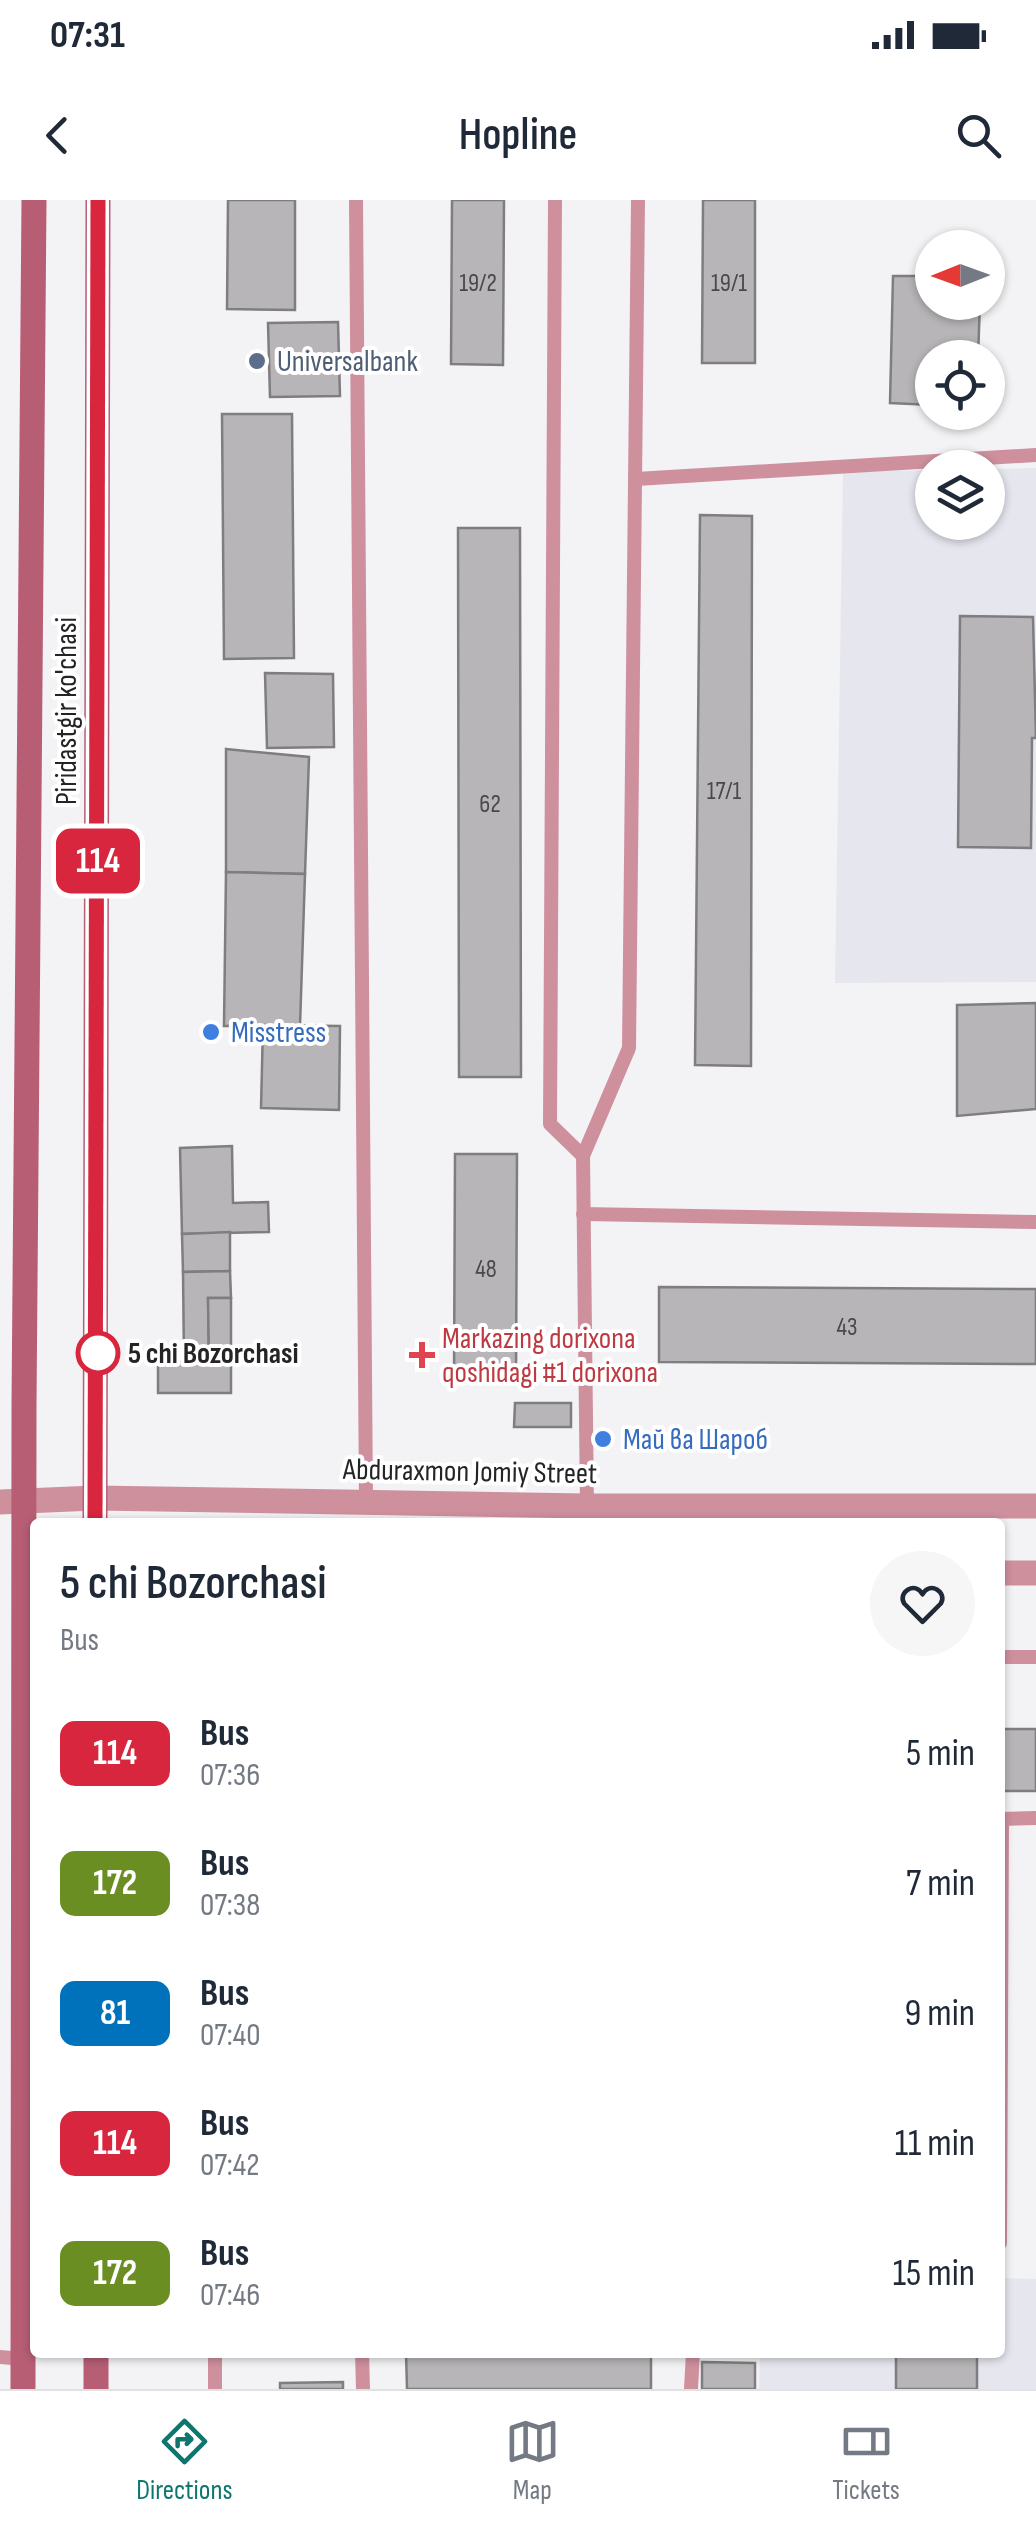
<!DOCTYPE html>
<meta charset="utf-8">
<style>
:root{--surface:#fff;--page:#f6f6f7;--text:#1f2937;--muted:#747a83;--line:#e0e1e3;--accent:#0f766e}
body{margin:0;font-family:"Sofia Sans Condensed",sans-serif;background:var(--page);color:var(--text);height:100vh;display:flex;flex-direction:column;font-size:38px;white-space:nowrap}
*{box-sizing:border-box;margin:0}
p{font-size:32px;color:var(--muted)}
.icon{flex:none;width:55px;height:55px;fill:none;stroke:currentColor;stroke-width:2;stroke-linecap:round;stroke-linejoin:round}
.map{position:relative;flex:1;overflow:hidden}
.side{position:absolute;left:30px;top:1318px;width:975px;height:840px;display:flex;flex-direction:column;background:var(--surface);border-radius:10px;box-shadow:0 2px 8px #0004}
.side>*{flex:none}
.badge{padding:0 20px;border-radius:15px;font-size:35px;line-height:65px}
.needle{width:65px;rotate:269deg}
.tools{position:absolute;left:915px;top:30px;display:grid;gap:20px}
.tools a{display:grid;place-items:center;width:90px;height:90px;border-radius:50%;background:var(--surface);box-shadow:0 2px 8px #0004;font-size:50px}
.map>.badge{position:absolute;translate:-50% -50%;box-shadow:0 0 0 5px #fff}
.round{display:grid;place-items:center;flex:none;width:105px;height:105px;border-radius:52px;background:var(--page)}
.overview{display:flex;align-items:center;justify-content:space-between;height:170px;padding:0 30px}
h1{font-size:48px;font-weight:600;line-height:75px}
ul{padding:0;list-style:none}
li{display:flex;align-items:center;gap:30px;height:130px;padding:0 30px}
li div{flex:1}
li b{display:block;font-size:38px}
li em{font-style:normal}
li .badge{min-width:110px;font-weight:700;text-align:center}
.status{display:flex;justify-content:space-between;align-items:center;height:70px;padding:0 50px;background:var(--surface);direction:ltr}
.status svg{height:28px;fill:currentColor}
header{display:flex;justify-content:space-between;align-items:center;height:130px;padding:0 30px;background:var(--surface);font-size:45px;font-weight:600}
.menu{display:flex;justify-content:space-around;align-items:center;height:140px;border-top:2px solid var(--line);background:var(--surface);font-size:28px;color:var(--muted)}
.menu a{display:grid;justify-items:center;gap:5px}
.menu .selected{color:var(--accent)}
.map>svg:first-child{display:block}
.built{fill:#e6e6ef}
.building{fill:#b7b5b7;stroke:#7f7d7f;stroke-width:2.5}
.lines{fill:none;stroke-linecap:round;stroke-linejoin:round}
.service{stroke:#cf909e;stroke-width:14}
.minor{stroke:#cf909e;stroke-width:25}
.tertiary{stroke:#cf909e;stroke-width:25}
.secondary{stroke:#b75e75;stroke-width:25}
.line-casing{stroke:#fff;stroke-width:22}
.line{stroke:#d7263d;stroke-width:15}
.service-dot{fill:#5c6f8a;stroke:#fff;stroke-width:4}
.shop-dot{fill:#3f7fe0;stroke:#fff;stroke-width:4}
.stop-dot{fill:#fff;stroke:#d7263d;stroke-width:5}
.health-dot{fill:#e0444e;stroke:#fff;stroke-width:4}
.labels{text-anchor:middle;stroke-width:8;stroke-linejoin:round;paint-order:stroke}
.number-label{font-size:25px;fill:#49484a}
.service-label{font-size:30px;fill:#4e5e75;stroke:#fff;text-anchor:start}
.street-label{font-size:30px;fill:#242425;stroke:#fff}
.shop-label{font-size:30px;fill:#366cbe;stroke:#fff;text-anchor:start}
.health-label{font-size:30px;fill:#be3a42;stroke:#fff;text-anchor:start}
.stop-label{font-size:30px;font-weight:bold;fill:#242425;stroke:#fff;text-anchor:start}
</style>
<div class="status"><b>07:31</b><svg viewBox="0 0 49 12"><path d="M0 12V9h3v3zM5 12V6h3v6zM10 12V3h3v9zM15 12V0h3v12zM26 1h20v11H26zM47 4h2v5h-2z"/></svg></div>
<header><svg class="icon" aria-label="back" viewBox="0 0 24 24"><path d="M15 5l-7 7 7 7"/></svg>Hopline<svg class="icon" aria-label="search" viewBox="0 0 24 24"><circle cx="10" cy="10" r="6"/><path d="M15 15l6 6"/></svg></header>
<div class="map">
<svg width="1036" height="2189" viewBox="0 0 1036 2189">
<rect width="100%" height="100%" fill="#f3f3f5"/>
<g class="built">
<polygon points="1036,268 1036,782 835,783 843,272 932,270 932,322 988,322 988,269"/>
<polygon points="1000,2078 1036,2079 1036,2189 759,2189 760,2153 1000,2152"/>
</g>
<g class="building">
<polygon points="228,0 295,0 295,110 227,109"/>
<polygon points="452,0 504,0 503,165 451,164"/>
<polygon points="703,0 755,0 755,163 702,163"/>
<polygon points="893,76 932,76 932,102 980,102 978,158 932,158 932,205 890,203"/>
<polygon points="338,122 340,196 270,197 268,123"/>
<polygon points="222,214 292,214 294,458 224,459"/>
<polygon points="700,315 752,316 751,866 695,865"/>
<polygon points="458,328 520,328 521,877 459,877"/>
<polygon points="960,416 1033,417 1036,538 1032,538 1031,648 958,647"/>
<polygon points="265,473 333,474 334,547 267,548"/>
<polygon points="226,549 309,557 305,674 226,672"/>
<polygon points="226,672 305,674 300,826 224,826"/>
<polygon points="1036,803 1036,909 957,916 957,805"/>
<polygon points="263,825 340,826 339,910 261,908"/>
<polygon points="232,946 233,1003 268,1002 269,1032 182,1034 180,948"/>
<polygon points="455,954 517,954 516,1182 454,1182"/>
<polygon points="230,1032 230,1071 183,1072 182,1034"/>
<polygon points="230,1071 231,1098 208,1098 209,1161 184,1161 183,1072"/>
<polygon points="659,1087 1036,1089 1036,1164 659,1162"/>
<polygon points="208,1098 231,1098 231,1193 158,1193 158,1161 209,1161"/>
<polygon points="515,1203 571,1203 571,1227 514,1227"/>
<rect x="1000" y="1529" width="36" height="62"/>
<polygon points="406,2152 651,2152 651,2189 407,2189"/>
<rect x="896" y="2152" width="81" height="37"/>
<polygon points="702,2162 755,2163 755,2189 702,2189"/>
<polygon points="343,2182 343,2189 280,2189 280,2183"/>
</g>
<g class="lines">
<g class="service">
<polyline points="356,0 366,1301"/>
<polyline points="555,0 550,924 583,956 587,1306"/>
<polyline points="636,279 1036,255"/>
<polyline points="583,956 629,848 638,0"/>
<polyline points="583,1014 1036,1022"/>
<polyline points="1000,1457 1036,1457"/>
<polyline points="1000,1619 1036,1618"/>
<polyline points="1000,2043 1002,1619"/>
<polyline points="215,2152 215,2189"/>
<polyline points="362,2152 363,2189"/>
<polyline points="0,2157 24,2159"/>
<polyline points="691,2189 693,2152"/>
</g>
<polyline class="minor" points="0,1302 24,1301"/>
<g class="tertiary">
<polyline points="24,1301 95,1298 587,1306 1036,1306"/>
<polyline points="1000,1373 1036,1373"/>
</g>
<g class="secondary">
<polyline points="95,1322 98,0"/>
<polyline points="23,2189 24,1205 34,0"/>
<polyline points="96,2189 96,2152"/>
</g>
</g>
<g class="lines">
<defs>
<polyline id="line" points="95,1322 98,0"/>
</defs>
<use href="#line" class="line-casing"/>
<use href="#line" class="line"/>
</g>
<circle class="service-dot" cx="257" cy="161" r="10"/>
<g class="shop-dot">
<circle cx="211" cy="832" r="10"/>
<circle cx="603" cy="1239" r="10"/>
</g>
<circle class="stop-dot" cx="98" cy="1153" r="20"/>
<path class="health-dot" d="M417 1140h10v10h10v10h-10v10h-10v-10h-10v-10h10z"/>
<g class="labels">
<g class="number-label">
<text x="478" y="91">19/2</text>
<text x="729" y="91">19/1</text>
<text x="724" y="599">17/1</text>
<text x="490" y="612">62</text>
<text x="486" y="1077">48</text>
<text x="847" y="1135">43</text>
</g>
<g class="service-label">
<text x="277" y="171">Universalbank</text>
</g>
<g class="street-label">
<text transform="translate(66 511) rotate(-90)" y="10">Piridastgir ko'chasi</text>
<text transform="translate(470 1271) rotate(1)" y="10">Abduraxmon Jomiy Street</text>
</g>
<g class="shop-label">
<text x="231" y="842">Misstress</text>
<text x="623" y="1249">Май ва Шароб</text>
</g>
<g class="health-label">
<text x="442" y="1148">Markazing dorixona<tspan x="442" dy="34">qoshidagi #1 dorixona</tspan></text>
</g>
<g class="stop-label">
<text x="128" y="1163">5 chi Bozorchasi</text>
</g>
</g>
</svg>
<div class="tools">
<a><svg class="needle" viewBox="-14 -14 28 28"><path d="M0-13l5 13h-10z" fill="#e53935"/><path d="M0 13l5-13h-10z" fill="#747a83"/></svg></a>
<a><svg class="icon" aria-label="locate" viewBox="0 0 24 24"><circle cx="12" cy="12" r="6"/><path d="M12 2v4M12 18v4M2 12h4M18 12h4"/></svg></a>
<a><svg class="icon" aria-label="layers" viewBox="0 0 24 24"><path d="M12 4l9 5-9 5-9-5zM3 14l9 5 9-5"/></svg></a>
</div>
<b class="badge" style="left:98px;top:661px;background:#d7263d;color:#fff">114</b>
<section class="side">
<div class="overview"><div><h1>5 chi Bozorchasi</h1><p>Bus</p></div><a class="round"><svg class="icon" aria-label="heart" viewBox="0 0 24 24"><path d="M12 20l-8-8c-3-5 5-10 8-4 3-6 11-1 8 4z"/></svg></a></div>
<ul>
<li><span class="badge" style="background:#d7263d;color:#fff">114</span><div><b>Bus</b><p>07:36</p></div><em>5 min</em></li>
<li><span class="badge" style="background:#6b8e23;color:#fff">172</span><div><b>Bus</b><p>07:38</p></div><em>7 min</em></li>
<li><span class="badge" style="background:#0072bc;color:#fff">81</span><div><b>Bus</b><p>07:40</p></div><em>9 min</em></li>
<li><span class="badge" style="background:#d7263d;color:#fff">114</span><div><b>Bus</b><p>07:42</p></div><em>11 min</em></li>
<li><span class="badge" style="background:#6b8e23;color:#fff">172</span><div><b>Bus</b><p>07:46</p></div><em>15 min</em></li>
</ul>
</section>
</div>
<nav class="menu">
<a class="selected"><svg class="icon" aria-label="directions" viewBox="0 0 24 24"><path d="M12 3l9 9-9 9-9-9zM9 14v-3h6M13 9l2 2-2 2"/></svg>Directions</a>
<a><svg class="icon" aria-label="map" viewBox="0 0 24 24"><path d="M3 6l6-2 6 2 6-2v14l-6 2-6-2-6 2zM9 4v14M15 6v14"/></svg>Map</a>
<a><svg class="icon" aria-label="tickets" viewBox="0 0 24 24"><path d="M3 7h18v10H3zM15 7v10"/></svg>Tickets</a>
</nav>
